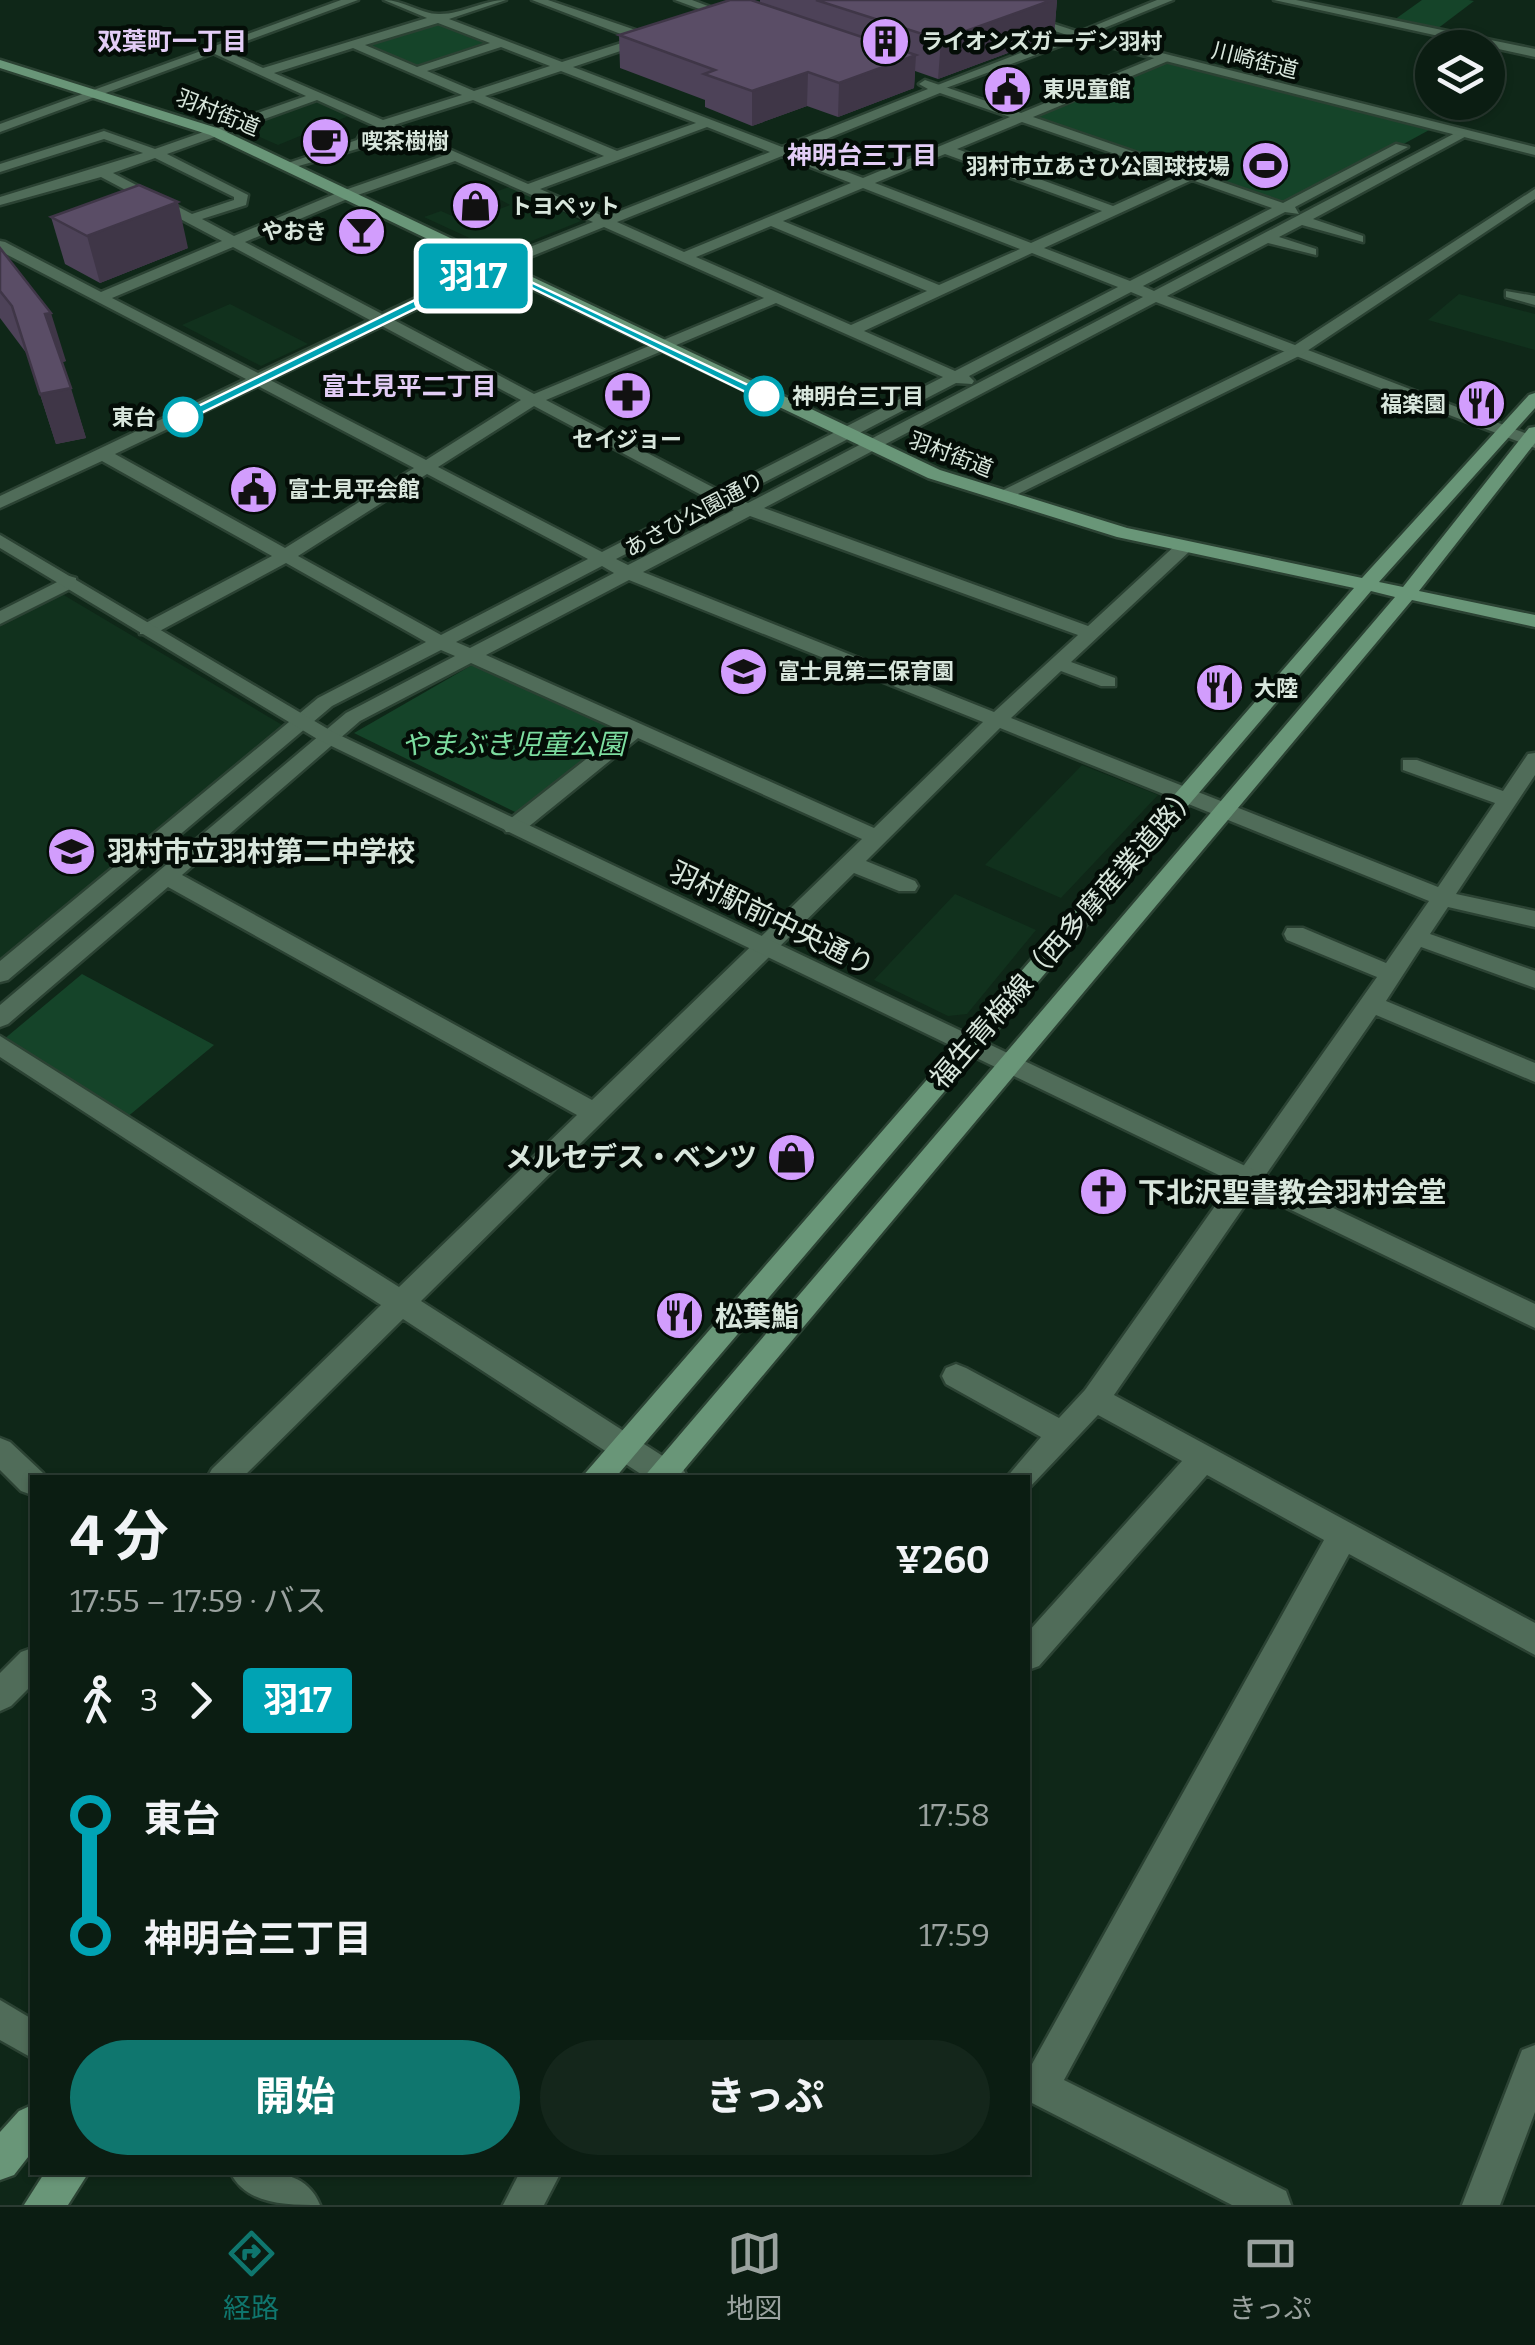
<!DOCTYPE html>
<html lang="ja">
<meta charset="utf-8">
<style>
:root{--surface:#0b1d12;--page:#14261b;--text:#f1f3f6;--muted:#9aa29f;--line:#2b3b32;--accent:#0f766e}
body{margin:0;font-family:Bitter,"Noto Sans JP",serif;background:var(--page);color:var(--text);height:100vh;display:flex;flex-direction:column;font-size:38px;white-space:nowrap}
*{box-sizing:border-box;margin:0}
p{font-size:32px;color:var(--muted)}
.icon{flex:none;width:55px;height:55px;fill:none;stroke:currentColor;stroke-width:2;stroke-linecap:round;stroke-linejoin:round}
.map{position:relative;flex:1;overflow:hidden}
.details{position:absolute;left:30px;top:1475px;width:1000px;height:700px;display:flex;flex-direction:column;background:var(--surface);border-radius:0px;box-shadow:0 2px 8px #0004,0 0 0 2px var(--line)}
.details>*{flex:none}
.badge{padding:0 20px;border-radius:8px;font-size:35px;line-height:65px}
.buttons{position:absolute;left:1415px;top:30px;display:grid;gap:20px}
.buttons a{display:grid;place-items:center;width:90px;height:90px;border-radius:50%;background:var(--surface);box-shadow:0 2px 8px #0004,0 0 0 2px var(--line);font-size:50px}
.map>.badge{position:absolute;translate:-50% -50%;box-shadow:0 0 0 5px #fff}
.legs{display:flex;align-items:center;gap:15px;height:110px;padding:0 40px;font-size:32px}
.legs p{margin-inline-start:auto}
.summary{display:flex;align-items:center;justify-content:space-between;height:170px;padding:0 40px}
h1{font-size:55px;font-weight:700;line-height:75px}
.cta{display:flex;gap:20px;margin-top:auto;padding:20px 40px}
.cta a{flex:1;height:115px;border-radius:60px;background:var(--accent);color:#fff;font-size:40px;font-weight:700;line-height:115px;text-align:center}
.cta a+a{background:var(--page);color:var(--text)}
ul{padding:0 40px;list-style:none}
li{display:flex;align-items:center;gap:35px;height:120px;font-size:38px}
li i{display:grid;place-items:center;width:15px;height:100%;margin:0 12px;background:currentColor}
li i::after{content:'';width:25px;height:25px;margin:-12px;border:8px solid;border-radius:50%;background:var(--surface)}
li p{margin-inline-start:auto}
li:first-child i{background:linear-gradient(#0000 50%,currentColor 0)}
li:last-child i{background:linear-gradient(currentColor 50%,#0000 0)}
.tabs{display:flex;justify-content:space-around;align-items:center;height:140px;border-top:2px solid var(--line);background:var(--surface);font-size:28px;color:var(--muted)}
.tabs a{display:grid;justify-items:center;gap:5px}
.tabs .selected{color:var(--accent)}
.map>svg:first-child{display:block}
.built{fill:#11311d}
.green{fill:#154429}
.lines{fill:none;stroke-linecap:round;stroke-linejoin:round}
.minor-casing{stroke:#2b4233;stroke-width:5}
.tertiary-casing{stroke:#2b4233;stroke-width:5}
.secondary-casing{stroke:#2b4233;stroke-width:5}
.minor{fill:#506c59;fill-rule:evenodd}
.tertiary{fill:#506c59;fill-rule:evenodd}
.secondary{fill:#699678;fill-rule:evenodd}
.wall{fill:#4d4258}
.shaded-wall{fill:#3f3647}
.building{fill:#5a4d66;stroke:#3f3647;stroke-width:2.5}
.line-1{fill:#00a3b4;stroke:#fff;stroke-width:2.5}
.stop-1-dot{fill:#fff;stroke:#00a3b4;stroke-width:5}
.labels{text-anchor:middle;stroke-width:9;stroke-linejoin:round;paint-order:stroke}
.far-poi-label{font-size:22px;font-weight:bold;fill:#d8e6dc;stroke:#040d07;text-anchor:start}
.far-street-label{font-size:22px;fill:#d8e6dc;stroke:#040d07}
.far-stop-label{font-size:22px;font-weight:bold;fill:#d8e6dc;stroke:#040d07;text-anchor:start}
.far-neighbourhood-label{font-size:25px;font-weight:bold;fill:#e3cdf6;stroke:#040d07}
.park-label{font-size:28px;font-style:italic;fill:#7cdd9f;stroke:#040d07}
.poi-label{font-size:28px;font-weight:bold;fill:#d8e6dc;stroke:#040d07;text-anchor:start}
.street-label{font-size:28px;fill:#d8e6dc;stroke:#040d07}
</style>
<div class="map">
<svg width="1535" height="2205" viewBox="0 0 1535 2205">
<rect width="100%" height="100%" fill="#0f2718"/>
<g class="built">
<polygon points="319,101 351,115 278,145 239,128"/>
<polygon points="511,186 581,221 502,253 424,217 441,211 466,222 510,205 490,194"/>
<polygon points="1459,294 1535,314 1535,350 1428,320"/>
<polygon points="230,304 308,344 261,366 182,325"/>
<polygon points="62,594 289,729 0,972 0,627"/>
<polygon points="1082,765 1158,795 1061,898 985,865"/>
<polygon points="955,894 1036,930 967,1014 948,1016 874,980"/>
</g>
<g class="green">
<polygon points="1422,0 1469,0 1474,1 1437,29 1394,20"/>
<polygon points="439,22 495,44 416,70 360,46"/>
<polygon points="1166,63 1431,129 1288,207 1028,120"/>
<polygon points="479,661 626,732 521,815 354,733"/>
<polygon points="82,974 214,1045 126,1118 3,1040"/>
</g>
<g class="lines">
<defs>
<g id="minor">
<path d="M384,0C404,0 422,15 440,14C463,14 483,0 506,0L449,19L562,62L634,39L532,0H548L653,36V40L573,67L782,147L928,89L919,84L925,80L1021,113L1164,54L1168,61L1033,117L1283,203L1396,144L1408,147L1295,207L1299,214L1285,212L1143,286L1154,291L1461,130L1472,133L1313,219L1363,236V242L1302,225L1279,237L1316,249V255L1268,243L1167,296L1535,437V448L1156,302L764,508L1088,626L1179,542H1191V550L1071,662L1115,678V686H1101L1061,671L1011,718L1438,887L1495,803L1403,770V760H1417L1503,791L1528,754L1535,753V775L1456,894L1535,911V927L1448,907L1430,934L1535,971V988L1421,947L1386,1001L1535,1063V1082L1376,1015L1114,1395L1535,1623V1655L1349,1554L1064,2080L1286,2191L1291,2205H1232L1028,2101V2063L1032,2064L1324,1540L1207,1475L1039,1666L1028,1670V1632L1182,1461L1098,1415L1028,1489V1478H1006L1041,1437L946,1384L942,1376L946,1368L956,1364L966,1368L1059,1418L1085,1390L1377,977L1287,940L1284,934L1287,928H1303L1386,963L1429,901L1000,728L866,861L915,881L918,886L915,891H899L854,873L421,1301L683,1469L688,1478H647L403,1319L242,1478H207L212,1469L381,1305L0,1057V1036L399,1287L577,1115L168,887L8,1024L0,1027V1005L346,713L455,656L441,650L332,706L8,980L0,982V961L318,698L426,642L286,563L154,634H140V626L272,556L102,461L0,508V496L246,379L0,251V241L5,242L101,292L222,241L101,177L0,205V197L143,153L104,139L0,172V164L104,131L155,149L306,96L204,49L214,46L263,68L427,18ZM438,23L490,43L417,67L365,45ZM501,47L550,66L474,91L427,71ZM353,48L462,95L383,120L274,73ZM561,71L696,123L617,151L485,96ZM940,93L1010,117L863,178L794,152ZM317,100L377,127L361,133L357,140L285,164V170L367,146L371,139L389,132L443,156L342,191L234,236L202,219L246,205L248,195L167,154ZM473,100L604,156L528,184L394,125ZM1022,122L1179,176L1113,206L957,149ZM707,127L770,152L605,217L540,189ZM945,154L1102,211L1031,243L875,183ZM782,156L851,183L684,252L617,222ZM155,158L234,197V200L192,214L113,173ZM455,161L593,222L490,263L382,314L245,242L352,197ZM1192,180L1272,208L1130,281L1044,248ZM863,188L1020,249L939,285L783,221ZM771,226L927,291L851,325L696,257ZM604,227L764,298L534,394L394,320L500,269ZM233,247L370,320L258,373L112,298ZM1032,253L1118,287L955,371L864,331ZM1131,292L1143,297L748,503L734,498L956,383L972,384L974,381L969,376ZM776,303L943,377L720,491L546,400ZM382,326L521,400L426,460L270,380ZM258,386L414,468L285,548L115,454ZM534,406L707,498L602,552L438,467ZM427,474L588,559L441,635L298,556ZM721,505L734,510L628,565L616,559ZM750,516L1078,635L994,712L643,572ZM602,566L614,573L470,648L456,642ZM629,580L983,722L874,828L486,655ZM471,663L622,731L506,822L503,827L506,832H522L638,738L862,839L592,1100L182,875L360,721Z"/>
<polygon points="675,0 692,0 742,19 732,21"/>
<polygon points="1157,0 1173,0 1082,37 1072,35"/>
<polygon points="1274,0 1296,0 1535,49 1535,57"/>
<polygon points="1506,291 1535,296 1535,305 1506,297"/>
<polygon points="69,576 76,578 76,586 0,624 0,611"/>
<polygon points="0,1438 10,1442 43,1473 45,1478 32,1478 32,1495 21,1491 0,1470"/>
<polygon points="32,1648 32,1685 11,1706 0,1711 0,1673 21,1652"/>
<polygon points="520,2172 561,2172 544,2205 503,2205"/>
</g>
<g id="tertiary">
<polygon points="341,0 358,0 0,132 0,124"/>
<polygon points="962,0 979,0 1082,33 1535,147 1535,155 1079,39 935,92 935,86 1067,35"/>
<polygon points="1535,189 1535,199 1301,355 1006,500 991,496 1289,349"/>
<polygon points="0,535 333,732 1535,1304 1535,1328 319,740 0,548"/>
<polygon points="0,2000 32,2019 32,2058 0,2040"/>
<polygon points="1535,2045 1535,2112 1500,2205 1462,2205 1522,2050"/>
<path d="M230,2172C264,2172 305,2167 320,2205C286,2205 246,2205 230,2172Z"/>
</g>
<g id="secondary">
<polygon points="0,60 220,129 940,470 1127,528 1362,578 1529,395 1535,393 1535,408 1379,582 1403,587 1529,428 1535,427 1535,443 1419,591 1535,615 1535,627 1412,600 677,1478 643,1478 1395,597 1371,591 615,1478 581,1478 1354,588 1117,537 928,478 210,135 0,68"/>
<polygon points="32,2105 32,2152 14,2175 0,2180 0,2132 19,2111"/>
<polygon points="45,2172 89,2172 68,2205 24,2205"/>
</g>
</defs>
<use href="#minor" class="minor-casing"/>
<use href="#tertiary" class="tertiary-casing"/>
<use href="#secondary" class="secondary-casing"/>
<use href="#minor" class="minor"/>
<use href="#tertiary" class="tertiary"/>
<use href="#secondary" class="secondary"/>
</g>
<g class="wall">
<polygon points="760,0 1057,0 1054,36 938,79 915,71 914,88 838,117 807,106 752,126 705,107 705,100 620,68 619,35 760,3"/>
<polygon points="51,217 188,248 100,283 65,264"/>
<polygon points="0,248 66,361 62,362 86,438 56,444 27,354 0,318"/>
</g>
<g class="shaded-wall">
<polygon points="1052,0 1057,0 1054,36 938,79 941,40"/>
<polygon points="916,55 914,88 838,117 839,83"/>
<polygon points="808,72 807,106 752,126 752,91"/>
<polygon points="178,202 188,248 100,283 87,236"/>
<polygon points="51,313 66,361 60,363 45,314"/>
<polygon points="71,388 86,438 56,444 40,394"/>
</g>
<g class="building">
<polygon points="730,0 751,0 916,55 839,83 808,72 752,91 704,74 715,70 619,35"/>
<polygon points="816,0 1052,0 941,40"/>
<polygon points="139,185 178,202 87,236 51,217"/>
<polygon points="0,248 51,313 45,314 71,388 40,394 12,306 0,291"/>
</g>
<polygon class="line-1" points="491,263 771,396 760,399 495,270 187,420 176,417"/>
<defs>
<symbol id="building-disc" viewBox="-11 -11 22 22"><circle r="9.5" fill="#d29dfd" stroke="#040d07"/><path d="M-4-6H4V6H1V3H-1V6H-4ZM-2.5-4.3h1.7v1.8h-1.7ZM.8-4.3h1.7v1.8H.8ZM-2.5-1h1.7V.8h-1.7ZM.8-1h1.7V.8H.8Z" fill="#111"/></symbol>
<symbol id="civic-disc" viewBox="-11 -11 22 22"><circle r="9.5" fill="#d29dfd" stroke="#040d07"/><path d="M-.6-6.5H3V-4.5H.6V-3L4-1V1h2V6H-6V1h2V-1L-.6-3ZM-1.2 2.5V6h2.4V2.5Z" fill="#111"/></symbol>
<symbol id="cafe-disc" viewBox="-11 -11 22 22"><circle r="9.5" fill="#d29dfd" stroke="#040d07"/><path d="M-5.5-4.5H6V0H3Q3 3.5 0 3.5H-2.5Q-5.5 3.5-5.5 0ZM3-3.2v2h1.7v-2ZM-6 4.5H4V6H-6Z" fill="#111"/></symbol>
<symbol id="stadium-disc" viewBox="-11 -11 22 22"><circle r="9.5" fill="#d29dfd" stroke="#040d07"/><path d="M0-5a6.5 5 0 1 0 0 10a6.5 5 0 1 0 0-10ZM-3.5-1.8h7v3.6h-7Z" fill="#111"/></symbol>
<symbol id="shop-disc" viewBox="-11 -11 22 22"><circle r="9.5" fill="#d29dfd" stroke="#040d07"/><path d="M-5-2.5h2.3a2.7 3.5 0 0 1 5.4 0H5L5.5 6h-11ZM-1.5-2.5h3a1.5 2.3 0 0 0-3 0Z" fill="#111"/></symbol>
<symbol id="bar-disc" viewBox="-11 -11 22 22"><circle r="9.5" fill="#d29dfd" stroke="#040d07"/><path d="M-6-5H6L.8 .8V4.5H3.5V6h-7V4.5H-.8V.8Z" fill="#111"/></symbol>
<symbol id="pharmacy-disc" viewBox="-11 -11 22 22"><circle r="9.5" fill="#d29dfd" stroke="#040d07"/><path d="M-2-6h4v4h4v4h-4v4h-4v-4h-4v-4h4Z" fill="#111"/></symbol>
<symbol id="restaurant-disc" viewBox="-11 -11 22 22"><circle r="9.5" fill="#d29dfd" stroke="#040d07"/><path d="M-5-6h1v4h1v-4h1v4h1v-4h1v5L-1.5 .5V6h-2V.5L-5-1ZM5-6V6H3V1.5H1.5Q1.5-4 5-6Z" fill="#111"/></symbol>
<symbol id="school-disc" viewBox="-11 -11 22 22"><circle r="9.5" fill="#d29dfd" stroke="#040d07"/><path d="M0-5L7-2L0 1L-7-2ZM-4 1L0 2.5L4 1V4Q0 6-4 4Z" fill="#111"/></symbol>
<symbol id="church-disc" viewBox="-11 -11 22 22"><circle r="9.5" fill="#d29dfd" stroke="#040d07"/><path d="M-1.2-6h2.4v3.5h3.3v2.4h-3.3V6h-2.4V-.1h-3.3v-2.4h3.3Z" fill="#111"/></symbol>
</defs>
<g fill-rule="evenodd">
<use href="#building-disc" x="858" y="14" width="55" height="55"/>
<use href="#civic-disc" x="980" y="62" width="55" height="55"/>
<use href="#cafe-disc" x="298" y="114" width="55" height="55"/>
<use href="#stadium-disc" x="1238" y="138" width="55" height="55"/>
<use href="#shop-disc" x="448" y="178" width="55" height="55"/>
<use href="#bar-disc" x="334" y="204" width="55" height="55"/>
<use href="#pharmacy-disc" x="600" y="368" width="55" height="55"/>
<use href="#restaurant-disc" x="1454" y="376" width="55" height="55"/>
<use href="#civic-disc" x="226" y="462" width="55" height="55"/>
<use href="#school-disc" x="716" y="644" width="55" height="55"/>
<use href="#restaurant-disc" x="1192" y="660" width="55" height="55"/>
<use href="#school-disc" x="44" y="824" width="55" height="55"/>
<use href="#shop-disc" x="764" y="1130" width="55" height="55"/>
<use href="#church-disc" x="1076" y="1164" width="55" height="55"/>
<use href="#restaurant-disc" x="652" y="1288" width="55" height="55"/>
</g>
<g class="stop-1-dot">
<circle cx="764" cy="396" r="18"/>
<circle cx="183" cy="417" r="18"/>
</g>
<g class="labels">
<g class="far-poi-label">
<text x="921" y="49">ライオンズガーデン羽村</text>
<text x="1043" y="97">東児童館</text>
<text x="361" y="149">喫茶樹樹</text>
<text x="1230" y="174" text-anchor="end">羽村市立あさひ公園球技場</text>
<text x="510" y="214">トヨペット</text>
<text x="327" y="239" text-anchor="end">やおき</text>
<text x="1446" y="412" text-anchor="end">福楽園</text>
<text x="627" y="447" text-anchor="middle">セイジョー</text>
<text x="288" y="497">富士見平会館</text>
<text x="778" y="679">富士見第二保育園</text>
<text x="1254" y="696">大陸</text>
</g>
<g class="far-street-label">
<text transform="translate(1255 60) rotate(14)" y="8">川崎街道</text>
<text transform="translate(218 112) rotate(22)" y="8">羽村街道</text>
<text transform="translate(951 454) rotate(21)" y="8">羽村街道</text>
<text transform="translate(694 514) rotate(-28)" y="8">あさひ公園通り</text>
</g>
<g class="far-stop-label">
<text x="792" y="404">神明台三丁目</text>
<text x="156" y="425" text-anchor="end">東台</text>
</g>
<g class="far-neighbourhood-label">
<text x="172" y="50">双葉町一丁目</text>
<text x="862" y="164">神明台三丁目</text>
<text x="409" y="395">富士見平二丁目</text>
</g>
<g class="park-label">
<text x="513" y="754">やまぶき児童公園</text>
</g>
<g class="poi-label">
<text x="107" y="861">羽村市立羽村第二中学校</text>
<text x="757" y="1167" text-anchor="end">メルセデス・ベンツ</text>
<text x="1138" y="1202">下北沢聖書教会羽村会堂</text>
<text x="715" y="1326">松葉鮨</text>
</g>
<g class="street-label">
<text transform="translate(772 918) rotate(26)" y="10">羽村駅前中央通り</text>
<text transform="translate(1064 936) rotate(-49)" y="10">福生青梅線（西多摩産業道路）</text>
</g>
</g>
</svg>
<div class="buttons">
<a><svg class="icon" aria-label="layers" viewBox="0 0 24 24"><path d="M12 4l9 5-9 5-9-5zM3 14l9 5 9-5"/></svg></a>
</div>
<b class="badge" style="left:473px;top:276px;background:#00a3b4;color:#fff">羽17</b>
<section class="details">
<div class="summary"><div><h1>4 分</h1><p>17:55 – 17:59 · バス</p></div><b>¥260</b></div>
<div class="legs"><svg class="icon" aria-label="walk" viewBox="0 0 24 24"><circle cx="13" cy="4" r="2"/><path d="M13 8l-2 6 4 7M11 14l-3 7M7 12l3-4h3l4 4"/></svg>3<svg class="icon" aria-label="forward" viewBox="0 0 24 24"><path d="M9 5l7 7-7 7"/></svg><b class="badge" style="background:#00a3b4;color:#fff">羽17</b></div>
<ul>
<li><i style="color:#00a3b4"></i><b>東台</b><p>17:58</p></li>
<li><i style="color:#00a3b4"></i><b>神明台三丁目</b><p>17:59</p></li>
</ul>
<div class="cta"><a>開始</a><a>きっぷ</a></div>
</section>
</div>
<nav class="tabs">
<a class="selected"><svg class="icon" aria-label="directions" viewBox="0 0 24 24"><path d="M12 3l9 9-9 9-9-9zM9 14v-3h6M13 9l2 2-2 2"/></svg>経路</a>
<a><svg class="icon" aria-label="map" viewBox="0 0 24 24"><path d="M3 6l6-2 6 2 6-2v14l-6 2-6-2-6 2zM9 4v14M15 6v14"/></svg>地図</a>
<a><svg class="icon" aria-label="tickets" viewBox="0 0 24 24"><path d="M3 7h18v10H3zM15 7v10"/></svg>きっぷ</a>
</nav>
